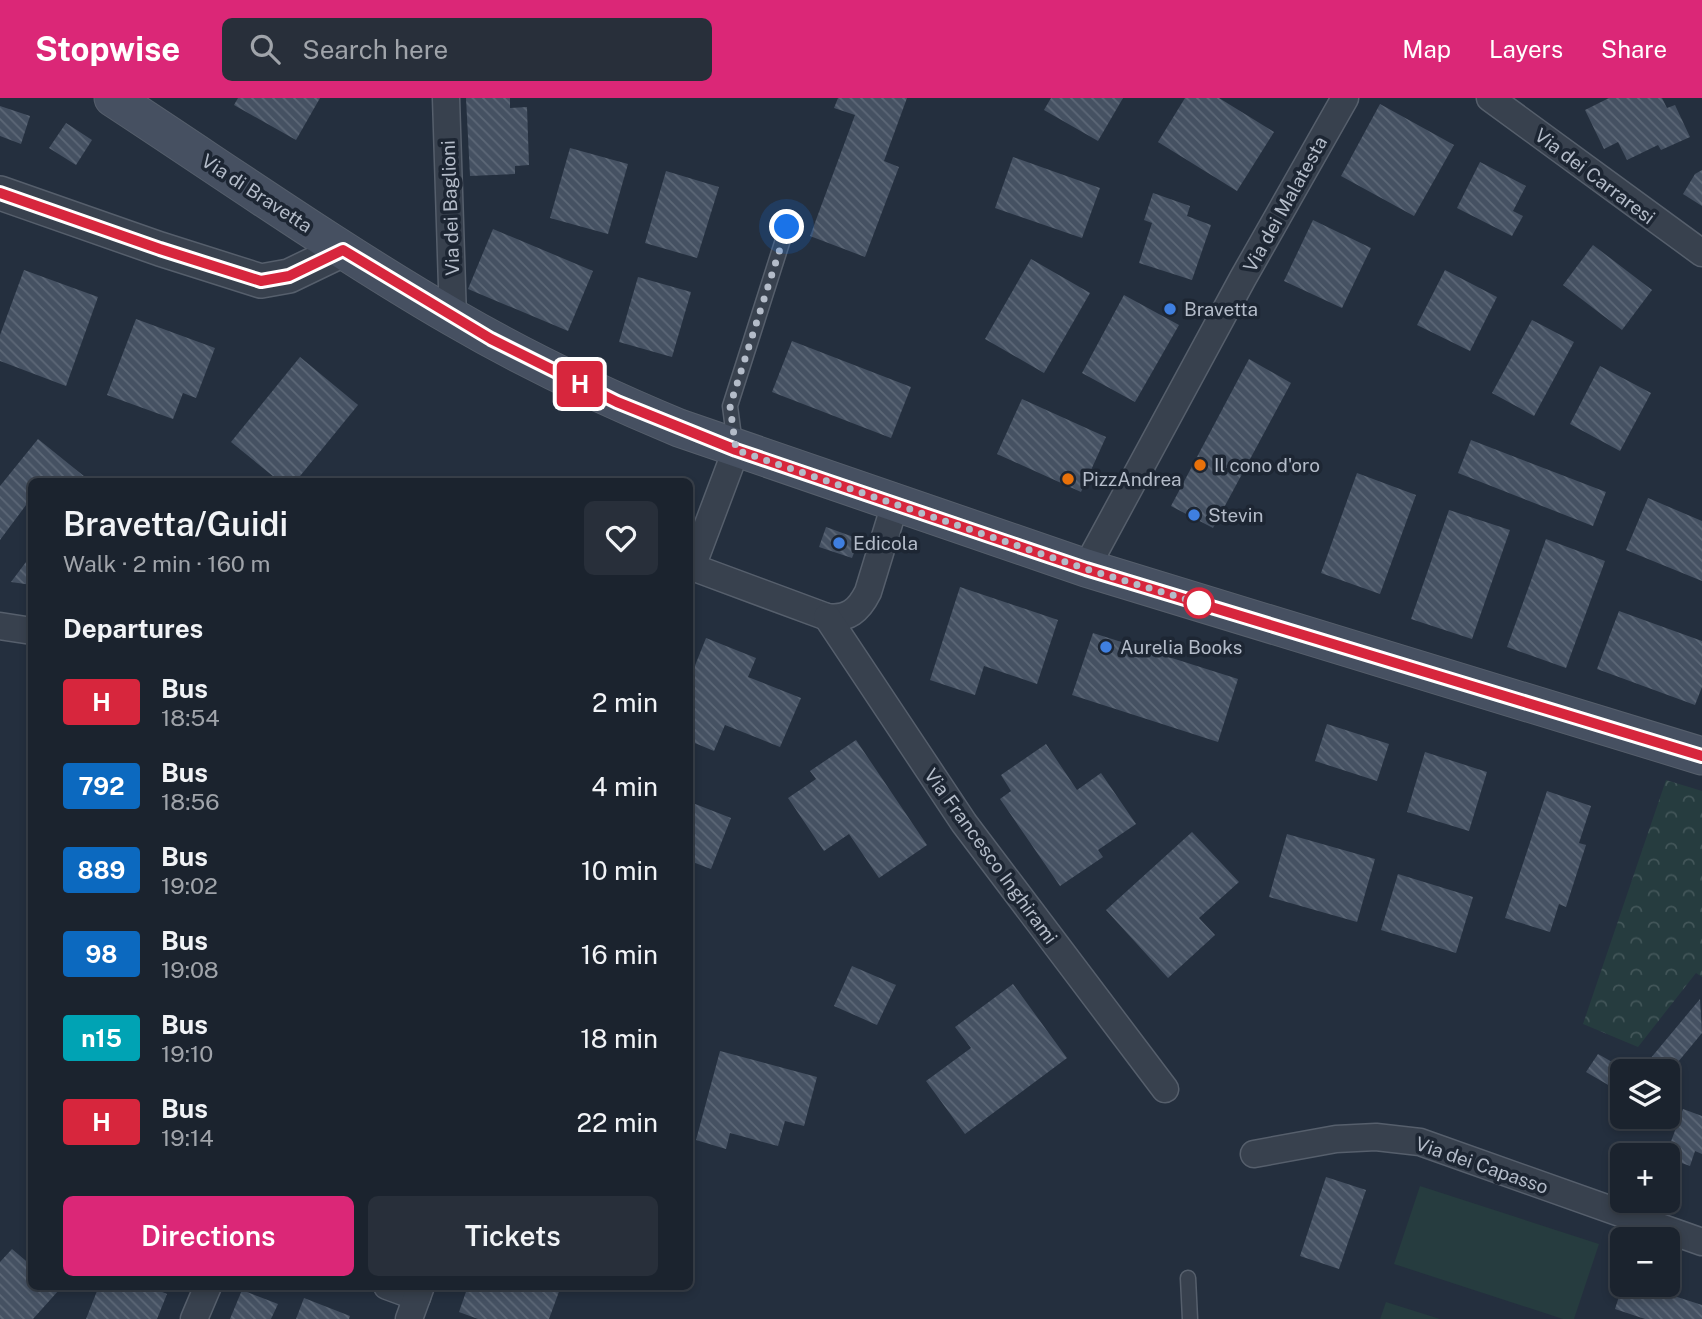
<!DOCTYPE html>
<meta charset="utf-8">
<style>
:root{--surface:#1b232e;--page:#282f3a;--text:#f1f3f6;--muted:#a0a4aa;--line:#39404a;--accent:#db2777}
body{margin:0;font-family:"Public Sans",sans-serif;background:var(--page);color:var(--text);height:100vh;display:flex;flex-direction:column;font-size:26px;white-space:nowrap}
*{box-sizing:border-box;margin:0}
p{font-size:23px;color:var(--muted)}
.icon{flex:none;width:38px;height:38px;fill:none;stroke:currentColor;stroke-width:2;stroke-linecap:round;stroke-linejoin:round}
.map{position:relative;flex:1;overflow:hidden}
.side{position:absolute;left:28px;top:380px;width:665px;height:812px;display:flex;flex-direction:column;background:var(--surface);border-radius:10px;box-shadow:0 4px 10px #0003,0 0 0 2px var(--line)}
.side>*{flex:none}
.badge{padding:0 14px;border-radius:5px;font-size:24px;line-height:46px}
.buttons{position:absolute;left:1610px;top:961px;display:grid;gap:14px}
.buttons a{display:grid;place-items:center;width:70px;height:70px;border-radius:10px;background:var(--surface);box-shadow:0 4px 10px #0003,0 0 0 2px var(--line);font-size:35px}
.you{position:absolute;width:35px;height:35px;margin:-18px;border:5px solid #fff;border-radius:50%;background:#1a73e8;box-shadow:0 0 0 10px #1a73e833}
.map>.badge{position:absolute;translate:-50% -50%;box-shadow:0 0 0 4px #fff}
h2{padding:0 35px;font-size:26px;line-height:63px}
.round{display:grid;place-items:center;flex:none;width:74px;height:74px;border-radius:10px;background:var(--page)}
.head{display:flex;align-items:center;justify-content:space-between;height:119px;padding:0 35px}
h1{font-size:33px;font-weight:600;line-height:52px}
.action{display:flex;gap:14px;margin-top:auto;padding:14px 35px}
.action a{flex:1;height:80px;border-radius:10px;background:var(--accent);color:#fff;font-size:28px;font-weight:600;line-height:80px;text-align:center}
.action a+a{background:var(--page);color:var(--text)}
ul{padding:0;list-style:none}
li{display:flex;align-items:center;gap:21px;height:84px;padding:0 35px}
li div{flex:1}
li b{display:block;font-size:26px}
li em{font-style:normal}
li .badge{min-width:77px;font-weight:700;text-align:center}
header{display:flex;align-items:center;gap:42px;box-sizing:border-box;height:98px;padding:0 35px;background:var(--accent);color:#fff}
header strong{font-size:33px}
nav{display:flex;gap:38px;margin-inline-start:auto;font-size:24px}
.search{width:490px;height:63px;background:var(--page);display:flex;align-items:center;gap:18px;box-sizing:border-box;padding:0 24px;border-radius:10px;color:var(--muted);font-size:26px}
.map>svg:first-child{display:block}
.park{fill:url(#park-crowns)}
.garden{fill:#263c3f}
.building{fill:url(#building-back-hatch)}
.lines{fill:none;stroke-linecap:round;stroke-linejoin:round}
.service-casing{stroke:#565f6c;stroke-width:17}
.minor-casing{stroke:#565f6c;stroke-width:29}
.tertiary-casing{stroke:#565f6c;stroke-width:36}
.secondary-casing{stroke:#565f6c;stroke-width:39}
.service{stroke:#38414e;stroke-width:14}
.minor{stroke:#38414e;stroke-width:26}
.tertiary{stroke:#38414e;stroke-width:33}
.secondary{stroke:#465061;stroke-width:37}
.line-casing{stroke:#fff;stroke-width:16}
.line{stroke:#d7263d;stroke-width:10}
.walk{stroke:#b4bcc9;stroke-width:7;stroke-dasharray:0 12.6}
.shop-dot{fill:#3f7fe0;stroke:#1d2633;stroke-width:2.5}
.food-dot{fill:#e8710a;stroke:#1d2633;stroke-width:2.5}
.stop-dot{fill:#fff;stroke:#d7263d;stroke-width:3.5}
.labels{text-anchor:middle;stroke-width:7;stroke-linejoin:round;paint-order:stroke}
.street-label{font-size:19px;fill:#b4bcc9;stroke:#1d2633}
.poi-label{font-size:19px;fill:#b4bcc9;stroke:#1d2633;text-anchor:start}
</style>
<header>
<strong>Stopwise</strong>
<div class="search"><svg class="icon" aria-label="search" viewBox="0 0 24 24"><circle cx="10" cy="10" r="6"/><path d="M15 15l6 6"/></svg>Search here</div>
<nav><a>Map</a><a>Layers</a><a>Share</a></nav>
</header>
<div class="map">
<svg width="1702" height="1221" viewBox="0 0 1702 1221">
<defs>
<pattern id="park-crowns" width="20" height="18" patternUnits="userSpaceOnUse" patternTransform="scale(1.75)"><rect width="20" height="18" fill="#263c3f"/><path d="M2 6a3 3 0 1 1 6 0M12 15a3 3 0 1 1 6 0" fill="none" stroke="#435659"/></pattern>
<pattern id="building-back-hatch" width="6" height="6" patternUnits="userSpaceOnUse" patternTransform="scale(1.75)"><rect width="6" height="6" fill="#455162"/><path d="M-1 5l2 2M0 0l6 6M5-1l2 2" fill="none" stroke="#5d6877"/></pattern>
</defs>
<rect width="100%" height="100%" fill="#242f3e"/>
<polygon class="park" points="1666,682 1702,693 1702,879 1696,875 1638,949 1583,926"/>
<g class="garden">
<polygon points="1420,1088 1599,1146 1574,1221 1563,1221 1394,1166"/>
<polygon points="1386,1204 1440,1221 1380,1221"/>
</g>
<g class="building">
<polygon points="238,0 320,0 296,42 234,7"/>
<polygon points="466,0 510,0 510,10 527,9 529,67 515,68 515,76 470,78"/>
<polygon points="838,0 907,0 884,63 899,69 865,159 810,138 855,17 834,10"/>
<polygon points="1051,0 1123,0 1098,43 1044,12"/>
<polygon points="1185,0 1219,0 1274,34 1237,93 1158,44"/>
<polygon points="1609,0 1662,0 1667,10 1675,7 1690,39 1661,52 1658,47 1627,62 1618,44 1604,51 1585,12"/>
<polygon points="1380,6 1454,47 1414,118 1341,78"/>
<polygon points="0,8 30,18 21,46 0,38"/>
<polygon points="66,25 92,42 76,67 49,50"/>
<polygon points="570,50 628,66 608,136 550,120"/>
<polygon points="1013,59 1100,90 1082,140 995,110"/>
<polygon points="1480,64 1526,88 1513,113 1523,118 1512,138 1457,110"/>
<polygon points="1702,72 1702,108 1683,96 1695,76"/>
<polygon points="666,73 719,89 697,160 645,145"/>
<polygon points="1153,95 1190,108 1187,118 1211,127 1192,182 1139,165 1152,125 1144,122"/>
<polygon points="1313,122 1371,150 1342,210 1284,183"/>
<polygon points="493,131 593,173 568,233 468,191"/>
<polygon points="1593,147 1652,192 1622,232 1563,187"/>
<polygon points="1031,161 1090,195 1044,275 985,241"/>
<polygon points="24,172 98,199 66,288 0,263 0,237"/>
<polygon points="1445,172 1497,199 1470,253 1417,227"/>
<polygon points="638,179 691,194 672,259 619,244"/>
<polygon points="1124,197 1179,227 1135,304 1082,275"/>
<polygon points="136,221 215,250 196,300 183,295 173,321 107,297"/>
<polygon points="1532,222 1574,244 1534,318 1492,295"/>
<polygon points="792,243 911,289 891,340 772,294"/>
<polygon points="300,259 358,307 296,383 279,383 231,344"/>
<polygon points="1249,261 1291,285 1213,430 1171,408"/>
<polygon points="1600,268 1651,295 1620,353 1570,326"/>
<polygon points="1022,301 1106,339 1081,394 997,356"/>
<polygon points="38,341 90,383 32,383 32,399 0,442 0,388"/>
<polygon points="1471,342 1606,394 1593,428 1458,375"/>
<polygon points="1357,375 1416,397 1380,496 1321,475"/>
<polygon points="1648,400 1702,423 1702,483 1626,452"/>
<polygon points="1449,412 1510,432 1472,541 1411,521"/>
<polygon points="826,429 859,441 852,460 819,449"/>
<polygon points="1546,441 1605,463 1566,570 1507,549"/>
<polygon points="32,456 32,487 11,484"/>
<polygon points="960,489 1058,522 1037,586 984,568 975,597 930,582"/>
<polygon points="1619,513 1702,543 1702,589 1695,607 1597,571"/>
<polygon points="1093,535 1238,581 1218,644 1072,597"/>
<polygon points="706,540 756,560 748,579 801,600 780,649 725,627 714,653 690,643 690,580"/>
<polygon points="1327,626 1389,646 1377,683 1315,663"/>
<polygon points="856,642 927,747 879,780 849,736 824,753 788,700 816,681 810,673"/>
<polygon points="1046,646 1077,692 1101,675 1136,726 1098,752 1103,759 1060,788 1000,701 1011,693 1001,677"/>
<polygon points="1425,654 1487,674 1469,733 1407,714"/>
<polygon points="1547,693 1591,708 1579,745 1586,747 1566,809 1559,806 1550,834 1505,820"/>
<polygon points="690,704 731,720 711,771 690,763"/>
<polygon points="1192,734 1239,784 1199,820 1215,837 1168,880 1106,812"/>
<polygon points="1287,736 1375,761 1357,824 1269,799"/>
<polygon points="1398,776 1473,799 1456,855 1381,832"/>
<polygon points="852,868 896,887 877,927 834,908"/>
<polygon points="1013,886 1067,960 965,1036 926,983 971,950 955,929"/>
<polygon points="1700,901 1702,935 1668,976 1668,973 1640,973"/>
<polygon points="720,953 817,979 804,1028 785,1023 778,1048 730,1035 726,1051 696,1042"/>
<polygon points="1598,956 1621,969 1610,988 1586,974"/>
<polygon points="1683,1011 1702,1018 1702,1056 1695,1053 1690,1068 1668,1060 1666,1057"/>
<polygon points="1326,1079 1366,1092 1339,1171 1300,1158"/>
<polygon points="12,1151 32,1168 32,1188 54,1188 59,1192 33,1221 0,1221 0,1164"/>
<polygon points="1623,1186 1637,1186 1702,1207 1702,1221 1645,1221 1615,1211"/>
<polygon points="99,1188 148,1188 167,1196 157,1221 86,1221"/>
<polygon points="468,1188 561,1188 549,1221 478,1221 459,1214"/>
<polygon points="242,1192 278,1206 271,1221 230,1221"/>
<polygon points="304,1200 350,1218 349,1221 296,1221"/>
</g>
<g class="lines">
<defs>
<g id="service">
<polyline points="735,347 730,308 787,129"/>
<polyline points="1188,1180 1190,1221"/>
</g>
<g id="minor">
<polyline points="446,0 453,220"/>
<polyline points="1490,0 1702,155"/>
<path d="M736,352L692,469L827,519C848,522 859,512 868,494L895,406"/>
<polyline points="1086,470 1243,180 1345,0"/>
<polyline points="827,519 964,725 1165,991"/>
<polyline points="0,528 32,533"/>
<polyline points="1254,1056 1336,1041 1376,1039 1420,1044 1702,1144"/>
<polyline points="387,1188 417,1199"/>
<polyline points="194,1221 208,1188"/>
<polyline points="409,1221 421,1188"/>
</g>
<polyline id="tertiary" points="0,95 160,151 261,183 289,178 343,152"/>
<path id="secondary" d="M113,0C226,74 337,152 454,220C526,262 602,298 679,330L1086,470L1702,658"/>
</defs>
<use href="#service" class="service-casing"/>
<use href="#minor" class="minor-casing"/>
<use href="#tertiary" class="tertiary-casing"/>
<use href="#secondary" class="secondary-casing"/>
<use href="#service" class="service"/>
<use href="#minor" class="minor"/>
<use href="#tertiary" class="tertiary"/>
<use href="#secondary" class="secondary"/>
</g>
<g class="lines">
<defs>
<polyline id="line" points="0,95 160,151 261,183 289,178 343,152 491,241 617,304 736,352 1086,471 1702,658"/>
</defs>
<use href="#line" class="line-casing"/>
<use href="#line" class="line"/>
<polyline class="walk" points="787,129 730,308 736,352 1086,471 1202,506 1199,505"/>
</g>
<g class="shop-dot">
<circle cx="1170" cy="211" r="7"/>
<circle cx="1194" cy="417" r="7"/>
<circle cx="839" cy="445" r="7"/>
<circle cx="1106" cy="549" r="7"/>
</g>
<g class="food-dot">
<circle cx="1200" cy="367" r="7"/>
<circle cx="1068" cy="381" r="7"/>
</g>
<circle class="stop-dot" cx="1199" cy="505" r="14"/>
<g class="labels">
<g class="street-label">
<text transform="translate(1595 78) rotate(37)" y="7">Via dei Carraresi</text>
<text transform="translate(257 95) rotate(33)" y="7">Via di Bravetta</text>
<text transform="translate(1285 106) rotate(-61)" y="7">Via dei Malatesta</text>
<text transform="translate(450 110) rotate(-92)" y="7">Via dei Baglioni</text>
<text transform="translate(991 758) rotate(54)" y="7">Via Francesco Inghirami</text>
<text transform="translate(1482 1067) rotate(19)" y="7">Via dei Capasso</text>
</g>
<g class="poi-label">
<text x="1184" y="218">Bravetta</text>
<text x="1214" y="374">Il cono d'oro</text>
<text x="1082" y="388">PizzAndrea</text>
<text x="1208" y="424">Stevin</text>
<text x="853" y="452">Edicola</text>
<text x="1120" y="556">Aurelia Books</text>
</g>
</g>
</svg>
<div class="buttons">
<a><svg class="icon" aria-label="layers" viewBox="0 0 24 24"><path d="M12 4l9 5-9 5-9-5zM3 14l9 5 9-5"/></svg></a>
<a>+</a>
<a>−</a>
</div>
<div class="you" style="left:787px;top:129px"></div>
<b class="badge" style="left:580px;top:286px;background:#d7263d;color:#fff">H</b>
<section class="side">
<div class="head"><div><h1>Bravetta/Guidi</h1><p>Walk · 2 min · 160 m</p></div><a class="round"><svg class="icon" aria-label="heart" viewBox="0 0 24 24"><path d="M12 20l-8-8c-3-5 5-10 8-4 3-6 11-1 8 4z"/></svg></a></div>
<h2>Departures</h2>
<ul>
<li><span class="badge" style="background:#d7263d;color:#fff">H</span><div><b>Bus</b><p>18:54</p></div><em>2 min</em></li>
<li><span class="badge" style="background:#0c69bf;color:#fff">792</span><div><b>Bus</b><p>18:56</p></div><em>4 min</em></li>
<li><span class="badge" style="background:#0c69bf;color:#fff">889</span><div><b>Bus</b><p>19:02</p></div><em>10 min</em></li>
<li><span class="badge" style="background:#0c69bf;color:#fff">98</span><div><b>Bus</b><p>19:08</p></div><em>16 min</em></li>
<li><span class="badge" style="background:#00a3b4;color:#fff">n15</span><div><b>Bus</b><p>19:10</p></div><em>18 min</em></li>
<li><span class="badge" style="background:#d7263d;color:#fff">H</span><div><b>Bus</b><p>19:14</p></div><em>22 min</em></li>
</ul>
<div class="action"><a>Directions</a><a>Tickets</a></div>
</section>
</div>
